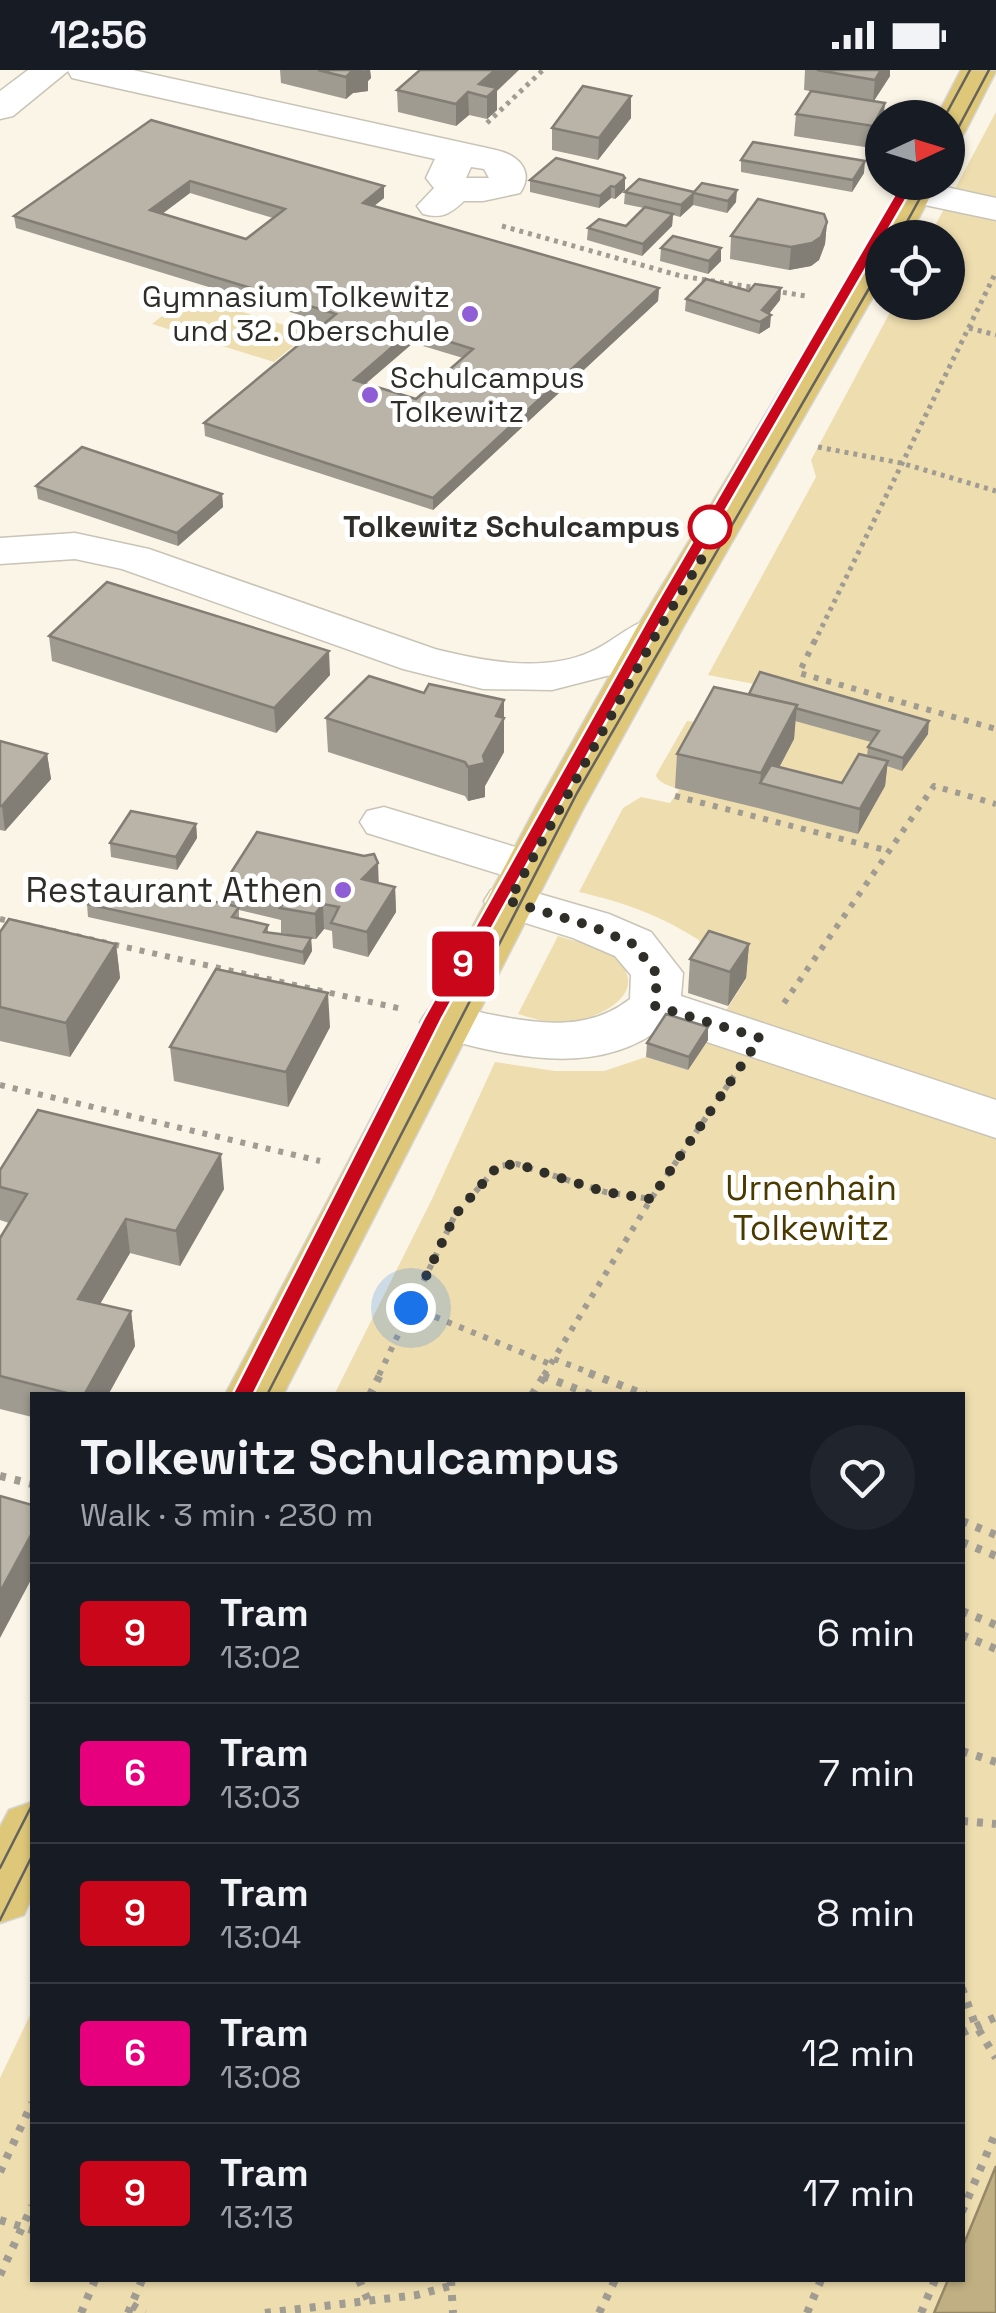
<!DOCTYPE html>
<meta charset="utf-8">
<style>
:root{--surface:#171b24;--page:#20242c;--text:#f1f3f6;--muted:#9ea1a6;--line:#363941}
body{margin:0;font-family:"Space Grotesk",sans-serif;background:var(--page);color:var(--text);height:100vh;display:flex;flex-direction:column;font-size:38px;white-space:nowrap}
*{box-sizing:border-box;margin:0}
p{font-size:32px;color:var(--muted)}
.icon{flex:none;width:55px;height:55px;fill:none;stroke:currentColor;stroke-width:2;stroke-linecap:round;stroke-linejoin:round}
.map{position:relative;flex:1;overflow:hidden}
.sheet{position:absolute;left:30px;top:1322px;width:935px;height:890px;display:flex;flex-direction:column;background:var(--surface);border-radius:0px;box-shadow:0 2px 8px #0004}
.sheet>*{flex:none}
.badge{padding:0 20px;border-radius:8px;font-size:35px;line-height:65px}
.needle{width:65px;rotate:86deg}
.fabs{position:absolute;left:865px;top:30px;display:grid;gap:20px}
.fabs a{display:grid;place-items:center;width:100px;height:100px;border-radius:50%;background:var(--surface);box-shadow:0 2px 8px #0004;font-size:50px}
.you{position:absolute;width:50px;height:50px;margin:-25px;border:8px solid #fff;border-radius:50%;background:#1a73e8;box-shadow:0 0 0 15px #1a73e833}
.map>.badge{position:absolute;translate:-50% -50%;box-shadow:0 0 0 5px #fff}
.round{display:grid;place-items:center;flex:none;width:105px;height:105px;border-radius:52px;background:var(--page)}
.overview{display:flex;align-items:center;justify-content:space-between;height:170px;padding:0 50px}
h1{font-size:48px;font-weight:800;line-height:75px}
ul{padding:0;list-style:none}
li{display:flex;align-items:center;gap:30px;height:140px;padding:0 50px;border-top:2px solid var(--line)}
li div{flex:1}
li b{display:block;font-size:38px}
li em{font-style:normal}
li .badge{min-width:110px;font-weight:700;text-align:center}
.status{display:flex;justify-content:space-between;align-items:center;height:70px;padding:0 50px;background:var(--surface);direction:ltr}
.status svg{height:28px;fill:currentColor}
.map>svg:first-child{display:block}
.green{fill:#eeddaf}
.water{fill:#c0af82;stroke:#958867;stroke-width:2.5}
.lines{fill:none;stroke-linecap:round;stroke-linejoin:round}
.minor-casing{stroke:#c9c4b7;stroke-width:3}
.major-casing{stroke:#d6d5d4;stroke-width:3}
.path-far2{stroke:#a09c92;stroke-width:5;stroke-dasharray:4 5;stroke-linecap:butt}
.path-far1{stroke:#a09c92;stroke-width:6;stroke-dasharray:5 8;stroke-linecap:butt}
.path{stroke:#a09c92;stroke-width:8;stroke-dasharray:6 9;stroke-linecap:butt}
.minor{fill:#fff;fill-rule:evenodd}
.major{fill:#dec779;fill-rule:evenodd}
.tram{stroke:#65635b;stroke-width:2.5}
.wall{fill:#9f9b90;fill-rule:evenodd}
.shaded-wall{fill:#827e75}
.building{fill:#b9b4a7;stroke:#827e75;stroke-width:2.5;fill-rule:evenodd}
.line{fill:#c9061a;stroke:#fff;stroke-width:2.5}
.walk{stroke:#302e29;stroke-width:10;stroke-dasharray:0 18}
.poi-dot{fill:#8f5dd6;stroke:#fff;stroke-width:4}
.stop-dot{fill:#fff;stroke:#c9061a;stroke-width:5}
.labels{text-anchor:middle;stroke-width:10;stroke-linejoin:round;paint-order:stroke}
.far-poi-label{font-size:30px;fill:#302e29;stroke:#fff;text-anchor:end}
.far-stop-label{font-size:30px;font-weight:bold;fill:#302e29;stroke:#fff;text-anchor:end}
.poi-label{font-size:35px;fill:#302e29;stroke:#fff;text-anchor:end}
.park-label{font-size:35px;fill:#4b3a00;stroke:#fff}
</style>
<div class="status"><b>12:56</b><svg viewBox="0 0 49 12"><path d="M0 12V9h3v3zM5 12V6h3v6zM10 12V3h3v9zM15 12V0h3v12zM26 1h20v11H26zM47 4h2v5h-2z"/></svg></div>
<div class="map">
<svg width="996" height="2243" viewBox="0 0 996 2243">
<rect width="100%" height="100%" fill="#faf5e7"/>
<g class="green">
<path d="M996,42V2243H0V2008L32,1941V2210H962V1325H334L432,1129L495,992L555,1001H604L646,987L688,1000L746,909L707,895L699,870C657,844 626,833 579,822L623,738L641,727L670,733L679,720C674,717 657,713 656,705L687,651L738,656L759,615L708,605L816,407L811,390L895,233L948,232V168L929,167Z"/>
<polygon points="189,225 309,263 274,292 152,254"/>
<path d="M558,866C576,872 601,875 616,889C654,924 594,951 564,953C549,954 532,948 518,944Z"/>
</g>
<polygon class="water" points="996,2096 996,2243 934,2243 948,2210 962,2210 963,2176"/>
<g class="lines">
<defs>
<g id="minor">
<path d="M28,0H133L496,80C518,85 535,101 520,123L483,131H464C450,144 442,149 423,144L417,136L434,118L426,108L435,89L85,11L72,8L68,1L13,46L0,49V21ZM471,97L484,99L489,108H466Z"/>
<polygon points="923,112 996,128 996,150 901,130 895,122 901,114"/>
<path d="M75,463L149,479L435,579C483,591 543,603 590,582C621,569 639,541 675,549L682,559L675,569L622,602L552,620L483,619L403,599L122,499L75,489L0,494V468Z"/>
<polygon points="384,737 545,786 553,797 545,808 528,813 367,763 360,752 367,741"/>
<path d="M509,815L609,844L651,862L683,903L681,926L996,1030V1068L662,957C596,1010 501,985 428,964L420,952L428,940C450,934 466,939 488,944C538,954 588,962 630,929L631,905L615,886L573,868L491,842L484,831L491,820Z"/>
</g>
<g id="major">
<polygon points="961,0 996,1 966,60 961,68 948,71 948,48 936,48"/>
<polygon points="901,112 938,112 908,168 882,168 882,211 682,559 583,739 283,1325 225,1325 535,739 636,559 871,170"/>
<polygon points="32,1732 32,1827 24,1845 0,1853 0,1757 9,1740"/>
</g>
</defs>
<use href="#minor" class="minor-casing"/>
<use href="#major" class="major-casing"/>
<g class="path-far2">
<polyline points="487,53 543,0"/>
<polyline points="502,156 681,206 757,218"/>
<polyline points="774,221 806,226"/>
<polyline points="969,258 996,265"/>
<polyline points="818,377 901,393 996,421"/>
<polyline points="814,573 996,202"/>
</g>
<g class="path-far1">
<polyline points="815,570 799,603 996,659"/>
<polyline points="675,726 889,781"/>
<polyline points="0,849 402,939"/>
<polyline points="784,933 934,716 996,734"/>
<polyline points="0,1015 320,1091"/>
<polyline points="411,1237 550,1294"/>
<polyline points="554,1289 596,1305"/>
<polyline points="379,1305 455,1145 498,1096 517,1094 605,1122 651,1129"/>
<polyline points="544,1305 651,1129 734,1006"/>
</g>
<g class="path">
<polyline points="589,1303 646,1325"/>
<polyline points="543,1306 592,1325"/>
<polyline points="370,1325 381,1303"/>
<polyline points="532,1325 546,1303"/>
<polyline points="0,1406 32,1414"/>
<polyline points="962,1451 996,1465"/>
<polyline points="962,1472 996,1486"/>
<polyline points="962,1541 996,1555"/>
<polyline points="962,1565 996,1579"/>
<polyline points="962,1681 996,1692"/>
<polyline points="962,1751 996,1754"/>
<polyline points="962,1918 975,1954 996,1988"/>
<polyline points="962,1963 996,1947"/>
<polyline points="0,2102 32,2033"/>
<polyline points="962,2142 996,2062"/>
<polyline points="0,2150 32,2160"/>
<polyline points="0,2205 32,2136"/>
<polyline points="359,2210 368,2230"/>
<polyline points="451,2210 453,2243"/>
<polyline points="132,2235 145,2243"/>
<polyline points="81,2243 95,2210"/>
<polyline points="128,2243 142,2210"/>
<polyline points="265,2243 417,2225 450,2216"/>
<polyline points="599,2243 615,2210"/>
<polyline points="807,2243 821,2210"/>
<polyline points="921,2243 935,2210"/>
</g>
<use href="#minor" class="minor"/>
<use href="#major" class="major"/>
<g class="tram">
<polyline points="944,48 970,0"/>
<polyline points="948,77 989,0"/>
<polyline points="898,168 929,112"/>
<polyline points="243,1325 468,884 663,536 909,112"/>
<polyline points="267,1325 577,723 882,196"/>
<polyline points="0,1798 32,1735"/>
<polyline points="0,1850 32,1786"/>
</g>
</g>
<g class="wall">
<polygon points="280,0 370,0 371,8 368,11 368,21 353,23 346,29 281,13"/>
<polygon points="805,0 890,0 890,6 874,31 885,33 882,56 871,78 794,66 796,44 820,23 804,20"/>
<polygon points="397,20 497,21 497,40 487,49 469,45 456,56 398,42"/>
<polygon points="631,48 598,90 552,80 552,58"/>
<path d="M151,50L384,128L374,136L659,218L658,231L433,440L205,366L204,353L326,253L16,158L14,146ZM190,123L273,148L246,169L162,144ZM413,273L463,288L416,329L365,314Z"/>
<polygon points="741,90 864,103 852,122 741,102"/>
<polygon points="625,108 625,120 615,129 611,128 599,138 530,122 530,110"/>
<polygon points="639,109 736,132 727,143 693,135 680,147 673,145 672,156 642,186 587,170 588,158 626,156 644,138 624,134 625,122"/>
<polygon points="827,152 825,174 819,190 811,196 789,200 730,189 731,166"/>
<polygon points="661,178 721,178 721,191 708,204 660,191"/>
<polygon points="781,218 780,230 769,244 770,257 759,264 685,241 686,229"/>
<polygon points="36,416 222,424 223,437 178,476 38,429"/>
<polygon points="49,566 330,605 276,663 52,591"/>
<path d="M714,617L928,664L902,701L887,696L885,716L858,764L758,738L675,718L677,684ZM795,651L871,672L868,677L867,686L842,713L779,697L794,669Z"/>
<polygon points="424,623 504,630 504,682 485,716 485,727 468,731 465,726 328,682 326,648"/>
<polygon points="0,671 47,684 51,709 5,761 0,760"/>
<polygon points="196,754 197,768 177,800 111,787 110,773"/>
<path d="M364,786L379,813L395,817L396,842L368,887L333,878L332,861L324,859L316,869H311L312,881L304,895L88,847L87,834L156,825L194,827L226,834L225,812ZM239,840L281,850V863L304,867L268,863V855L239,849Z"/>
<polygon points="0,862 116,874 120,908 70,987 0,971"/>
<polygon points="749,874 746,908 728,936 688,923 690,889"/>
<polygon points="330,957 288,1037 174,1011 170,977"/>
<polygon points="708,957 708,970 688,1000 646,987 647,973"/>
<polygon points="0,1100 224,1119 180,1196 130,1183 100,1234 131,1241 135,1276 108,1325 32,1325 32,1347 0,1339 0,1168 9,1153 0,1150"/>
</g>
<g class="shaded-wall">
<polygon points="370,0 371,8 368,11 368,21 353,23 346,29 346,7 352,1"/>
<polygon points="495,0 519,0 497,21 497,40 487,49 487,27 479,14"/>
<polygon points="881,0 890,0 890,6 873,32 875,10"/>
<polygon points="468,22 469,45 456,56 456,34"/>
<polygon points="631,26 631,48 598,90 599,68"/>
<polygon points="885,33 882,56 871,78 873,56"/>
<polygon points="865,91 864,103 852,122 853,110"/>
<polygon points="625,108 625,120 615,129 615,117"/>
<polygon points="190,111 190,123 151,152 150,140"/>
<polygon points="384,116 384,128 363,145 363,133"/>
<polygon points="611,116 611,128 599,138 600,126"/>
<polygon points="737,120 736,132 727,143 728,131"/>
<polygon points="694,123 693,135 680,147 681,135"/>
<polygon points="673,144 672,156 642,186 643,174"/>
<polygon points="827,152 825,174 819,190 811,196 789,200 791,177"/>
<polygon points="721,178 721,191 708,204 709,191"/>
<polygon points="659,218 658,231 433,440 433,428"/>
<polygon points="781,218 780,230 764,250 771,245 770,257 759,264 762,240"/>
<polygon points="412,260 413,273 355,323 354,310"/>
<polygon points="222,424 223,437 178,476 177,463"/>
<polygon points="329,581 330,605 276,663 274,638"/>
<polygon points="504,630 504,682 485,716 485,727 468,731 468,697 483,686 496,646"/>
<polygon points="797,635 794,669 770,715 760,713 761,703"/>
<polygon points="929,651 928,664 902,701 903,688"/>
<polygon points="47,684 51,709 5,761 2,736"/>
<polygon points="888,691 885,716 858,764 860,739"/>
<polygon points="196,754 197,768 177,800 176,787"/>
<polygon points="378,793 379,818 362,809"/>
<polygon points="395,817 396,842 368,887 367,862"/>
<polygon points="323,834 324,859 316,869 315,844"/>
<polygon points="311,868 312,881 304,895 303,882"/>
<polygon points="116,874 120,908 70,987 66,953"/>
<polygon points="749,874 746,908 728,936 730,902"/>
<polygon points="328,923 330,957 288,1037 286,1002"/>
<polygon points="708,957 708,970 688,1000 689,987"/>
<polygon points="221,1084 224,1119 180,1196 176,1161"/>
<polygon points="126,1149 130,1183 83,1263 78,1229"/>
<polygon points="131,1241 135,1276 108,1325 84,1325"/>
<polygon points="32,1463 32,1508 0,1568 0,1522"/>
</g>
<g class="building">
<polygon points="318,0 361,0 352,1 346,7"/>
<polygon points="420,0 495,0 479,14 497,18 487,27 468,22 456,34 397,20"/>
<polygon points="817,0 881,0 875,10"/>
<polygon points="583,16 631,26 599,68 552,58"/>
<polygon points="811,21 885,33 873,56 796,44"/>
<path d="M151,50L384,116L363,133L659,218L433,428L204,353L336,244L14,146ZM190,111L285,139L246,169L150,140ZM412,260L473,279L416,329L354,310Z"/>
<polygon points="753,72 865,91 853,110 741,90"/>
<polygon points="556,88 623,105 625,108 615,117 611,116 600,126 530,110"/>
<polygon points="639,109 694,122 702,113 737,120 728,131 694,123 681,135 625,122"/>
<polygon points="758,129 824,144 827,152 821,167 812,173 791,177 731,166"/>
<polygon points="645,137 673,144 643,174 588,158 599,149 626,156"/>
<polygon points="673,166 721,178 709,191 661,178"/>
<polygon points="706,209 749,221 755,214 781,218 762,240 771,245 760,252 686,229"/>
<polygon points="82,377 222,424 177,463 36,416"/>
<polygon points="107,512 329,581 274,638 49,566"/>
<polygon points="760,602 929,651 903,688 868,677 879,661 795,638 797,635 749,624"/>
<polygon points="369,606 424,623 429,614 504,630 496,646 504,648 483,686 485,693 468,697 465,692 326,648"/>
<polygon points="714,617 797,635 761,703 677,684"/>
<polygon points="0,671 47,684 2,736 0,736"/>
<polygon points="859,684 888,691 860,739 760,713 771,695 842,713"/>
<polygon points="131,741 196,754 176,787 110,773"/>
<polygon points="257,762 364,786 374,784 378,793 362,809 395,817 367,862 331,853 339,837 323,834 315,844 280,838 288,827 225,812"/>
<polygon points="164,812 194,819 189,826 239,837 232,847 268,855 264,862 311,868 303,882 87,834 102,813 156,825"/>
<polygon points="9,849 116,874 66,953 0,937 0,862"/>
<polygon points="709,861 749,874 730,902 690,889"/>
<polygon points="216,899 328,923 286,1002 170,977"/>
<polygon points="666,944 708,957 689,987 647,973"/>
<polygon points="38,1040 221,1084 176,1161 126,1149 78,1229 131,1241 84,1325 75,1325 0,1306 0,1168 27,1124 0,1117 0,1100"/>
<polygon points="0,1426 32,1435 32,1463 0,1522"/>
</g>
<polygon class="line" points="909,109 916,112 670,536 442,948 250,1331 235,1331 232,1325 424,948 655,536 902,112"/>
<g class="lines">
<polyline class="walk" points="411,1238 455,1145 498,1096 517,1094 605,1122 651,1129 760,968 655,936 657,904 633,874 591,856 509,831 659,559 721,457 710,457"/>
</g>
<g class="poi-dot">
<circle cx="470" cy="244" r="10"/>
<circle cx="370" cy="325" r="10"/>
<circle cx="343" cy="820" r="10"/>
</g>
<circle class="stop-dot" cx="710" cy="457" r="20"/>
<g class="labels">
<g class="far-poi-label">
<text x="450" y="237">Gymnasium Tolkewitz<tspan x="450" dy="34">und 32. Oberschule</tspan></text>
<text x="390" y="318" text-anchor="start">Schulcampus<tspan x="390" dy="34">Tolkewitz</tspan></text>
</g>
<g class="far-stop-label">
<text x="680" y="467">Tolkewitz Schulcampus</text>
</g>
<g class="poi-label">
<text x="323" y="832">Restaurant Athen</text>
</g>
<g class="park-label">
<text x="811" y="1130">Urnenhain<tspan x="811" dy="40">Tolkewitz</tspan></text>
</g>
</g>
</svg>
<div class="fabs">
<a><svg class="needle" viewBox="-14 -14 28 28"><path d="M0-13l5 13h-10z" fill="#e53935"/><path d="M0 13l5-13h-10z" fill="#9ea1a6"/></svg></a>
<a><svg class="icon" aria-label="locate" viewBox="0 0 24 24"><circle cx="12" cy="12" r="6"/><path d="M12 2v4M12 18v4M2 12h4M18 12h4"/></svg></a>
</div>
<div class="you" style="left:411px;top:1238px"></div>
<b class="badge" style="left:463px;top:894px;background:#c9061a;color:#fff">9</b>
<section class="sheet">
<div class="overview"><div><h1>Tolkewitz Schulcampus</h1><p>Walk · 3 min · 230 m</p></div><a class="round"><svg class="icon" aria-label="heart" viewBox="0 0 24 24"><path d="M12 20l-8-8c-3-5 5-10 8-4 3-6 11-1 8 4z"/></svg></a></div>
<ul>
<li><span class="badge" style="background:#c9061a;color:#fff">9</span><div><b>Tram</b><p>13:02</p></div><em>6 min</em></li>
<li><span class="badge" style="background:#e6007e;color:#fff">6</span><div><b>Tram</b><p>13:03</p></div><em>7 min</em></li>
<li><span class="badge" style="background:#c9061a;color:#fff">9</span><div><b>Tram</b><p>13:04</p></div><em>8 min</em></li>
<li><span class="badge" style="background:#e6007e;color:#fff">6</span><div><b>Tram</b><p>13:08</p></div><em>12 min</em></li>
<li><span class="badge" style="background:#c9061a;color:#fff">9</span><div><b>Tram</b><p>13:13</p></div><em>17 min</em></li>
</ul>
</section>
</div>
